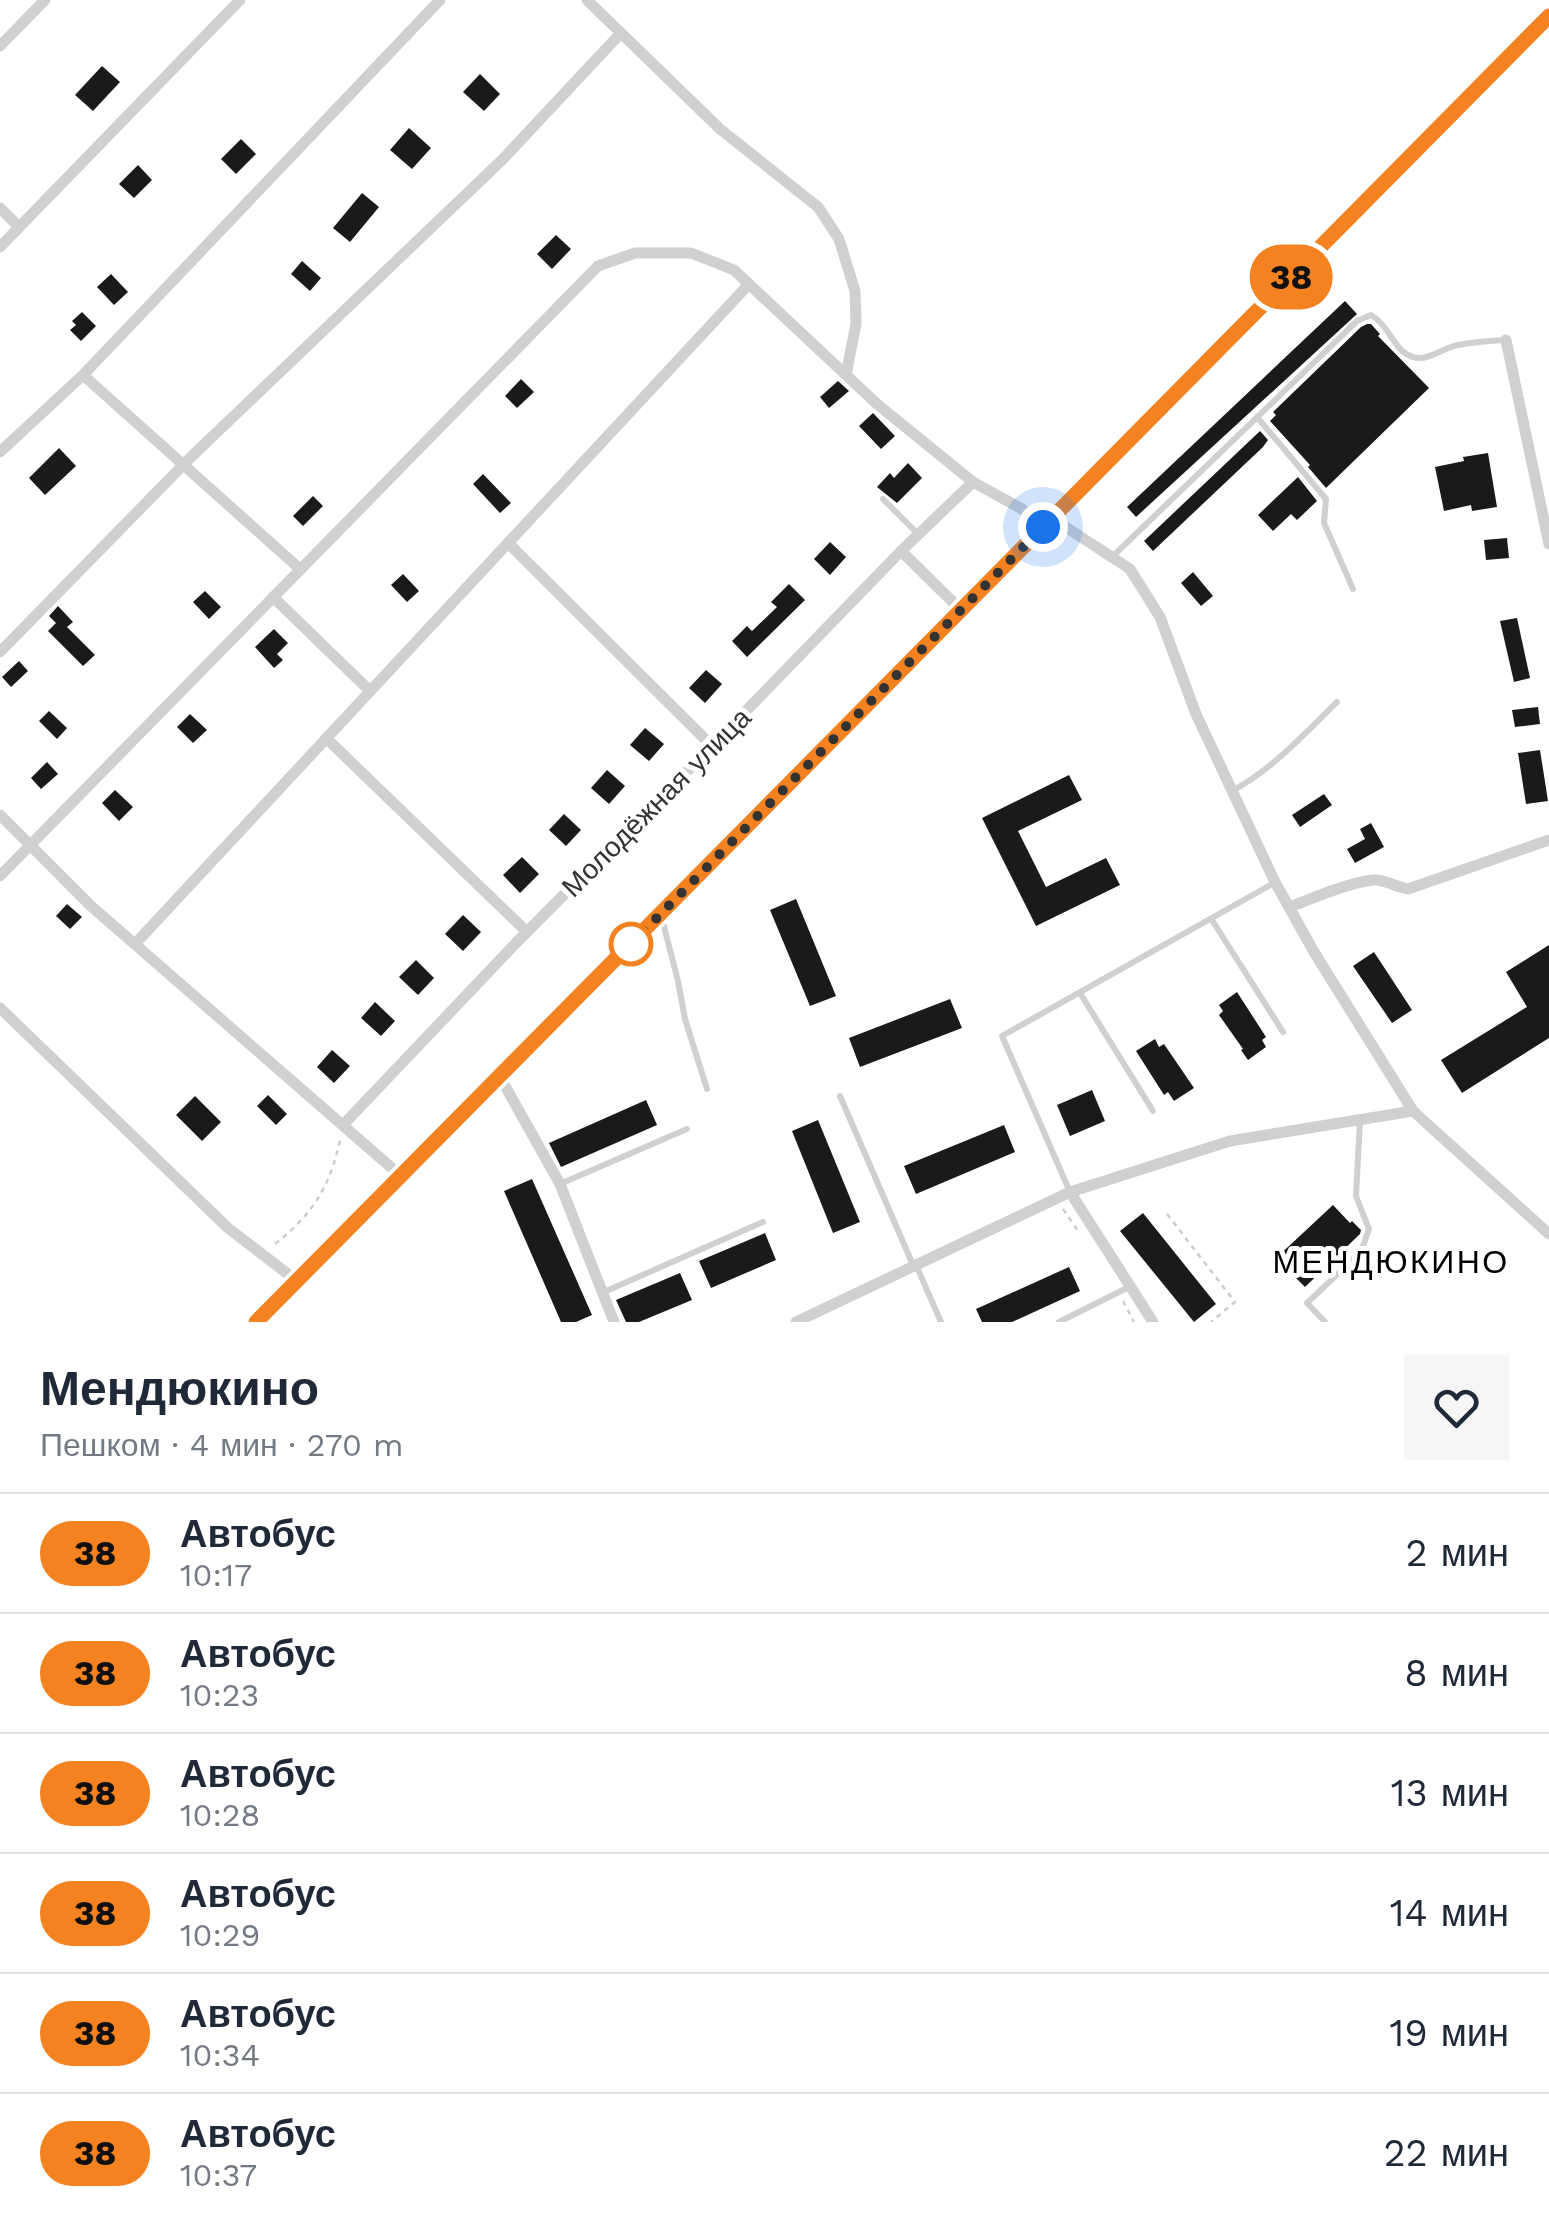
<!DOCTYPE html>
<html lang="ru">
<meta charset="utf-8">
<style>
:root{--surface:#fff;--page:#f6f6f7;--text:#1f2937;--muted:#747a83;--line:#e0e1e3}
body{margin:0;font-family:"Work Sans",sans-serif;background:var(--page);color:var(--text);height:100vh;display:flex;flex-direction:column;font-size:38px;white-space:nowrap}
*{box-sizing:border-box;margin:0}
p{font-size:32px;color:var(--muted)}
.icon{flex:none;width:55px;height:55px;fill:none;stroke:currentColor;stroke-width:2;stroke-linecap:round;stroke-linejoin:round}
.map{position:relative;height:1322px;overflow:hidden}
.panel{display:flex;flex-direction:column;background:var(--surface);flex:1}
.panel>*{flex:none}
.badge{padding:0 20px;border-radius:32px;font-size:35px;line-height:65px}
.you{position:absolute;width:50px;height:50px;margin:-25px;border:8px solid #fff;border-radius:50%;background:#1a73e8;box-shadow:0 0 0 15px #1a73e833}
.map>.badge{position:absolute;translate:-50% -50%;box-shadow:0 0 0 5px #fff}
.round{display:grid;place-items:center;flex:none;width:105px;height:105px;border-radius:0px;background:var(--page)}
.headline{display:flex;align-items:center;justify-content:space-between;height:170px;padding:0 40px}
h1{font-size:48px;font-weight:800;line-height:75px}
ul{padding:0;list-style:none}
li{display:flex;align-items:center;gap:30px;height:120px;padding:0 40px;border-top:2px solid var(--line)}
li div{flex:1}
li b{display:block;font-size:38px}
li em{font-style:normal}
li .badge{min-width:110px;font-weight:700;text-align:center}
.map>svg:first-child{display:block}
.building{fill:#1a1a1a}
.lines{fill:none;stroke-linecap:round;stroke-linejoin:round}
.path{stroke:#cdcdcd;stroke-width:2.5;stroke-dasharray:5 5;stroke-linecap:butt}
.service{stroke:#d0d0d0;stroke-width:6}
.minor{stroke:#d0d0d0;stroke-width:11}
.tertiary{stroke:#d0d0d0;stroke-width:15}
.line-casing{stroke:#fff;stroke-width:22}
.line{stroke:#f58220;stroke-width:15}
.walk{stroke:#333;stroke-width:10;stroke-dasharray:0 18}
.stop-dot{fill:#fff;stroke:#f58220;stroke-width:5}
.labels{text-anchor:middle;stroke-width:10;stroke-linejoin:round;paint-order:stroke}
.street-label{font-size:28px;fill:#333;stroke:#fff}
.quarter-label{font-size:32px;letter-spacing:2.5px;fill:#000;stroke:#fff}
</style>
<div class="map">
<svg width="1549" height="1322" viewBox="0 0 1549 1322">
<rect width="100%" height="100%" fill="#fff"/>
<g class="building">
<polygon points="102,66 120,82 93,111 75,95"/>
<polygon points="480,74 500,94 484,111 463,92"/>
<polygon points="409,128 431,148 412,169 390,150"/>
<polygon points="241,139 256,154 236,174 221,159"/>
<polygon points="138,165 152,180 134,198 119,184"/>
<polygon points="362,193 379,207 350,242 333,228"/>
<polygon points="556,235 571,249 552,269 537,254"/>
<polygon points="302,261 321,278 310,291 291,274"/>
<polygon points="111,274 128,292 114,305 97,287"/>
<polygon points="1345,301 1357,314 1136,517 1127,507"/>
<polygon points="82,312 96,326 81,341 70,330 76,325 72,321"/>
<polygon points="1367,324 1371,324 1380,334 1378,336 1429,388 1326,488 1308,467 1310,465 1270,421 1276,415 1273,412 1361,327"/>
<polygon points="521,379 534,392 517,408 505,396"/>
<polygon points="838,381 849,391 829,408 820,397"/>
<polygon points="873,413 895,436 881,449 859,426"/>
<polygon points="1260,431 1268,440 1263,447 1153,551 1144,541"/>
<polygon points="59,448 76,466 45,495 29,478"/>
<polygon points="1488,453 1497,507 1472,511 1471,505 1444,511 1435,467 1464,461 1463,457"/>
<polygon points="908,463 922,478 897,503 877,487 890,473 894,478"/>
<polygon points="483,474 511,503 500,513 473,484"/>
<polygon points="1298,477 1317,501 1297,520 1291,514 1273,531 1258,515"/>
<polygon points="313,496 323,506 303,526 293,516"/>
<polygon points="1507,538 1509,558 1486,560 1484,540"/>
<polygon points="830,542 846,557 830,575 814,559"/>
<polygon points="1193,572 1213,596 1201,606 1181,583"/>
<polygon points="403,574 419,591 407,602 391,585"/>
<polygon points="789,584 805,600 747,657 732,641 747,626 752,631 777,607 771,602"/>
<polygon points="205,591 221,607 209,619 193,602"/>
<polygon points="58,606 73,622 67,627 95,655 83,666 48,631 56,623 49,616"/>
<polygon points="1517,618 1530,678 1514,682 1500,621"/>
<polygon points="274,629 288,643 277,654 283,660 274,668 255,647"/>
<polygon points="19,661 28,671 11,687 2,677"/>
<polygon points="706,670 722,684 705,703 689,688"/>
<polygon points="1538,707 1540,724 1515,727 1512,710"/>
<polygon points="49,711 67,728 57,739 39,721"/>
<polygon points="190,714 207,730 193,743 177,727"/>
<polygon points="645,728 664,744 649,761 630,745"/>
<polygon points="1540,750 1548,801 1526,804 1518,753"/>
<polygon points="47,762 58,774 41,789 31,778"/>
<polygon points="607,770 625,786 609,804 591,788"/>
<polygon points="1069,775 1082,800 1018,831 1046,887 1106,858 1120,885 1036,926 982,818"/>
<polygon points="115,790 133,807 119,821 102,803"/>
<polygon points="1324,794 1332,805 1300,827 1292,815"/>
<polygon points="564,814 581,830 566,846 549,830"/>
<polygon points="1371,823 1384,847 1355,863 1347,849 1365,839 1360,829"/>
<polygon points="522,857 539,874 520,893 503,875"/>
<polygon points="796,899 836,996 810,1006 770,910"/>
<polygon points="67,904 82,917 70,929 56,916"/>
<polygon points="463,915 481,932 463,951 445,934"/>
<polygon points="1549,945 1549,1038 1462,1093 1441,1060 1527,1007 1506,972"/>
<polygon points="1374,952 1412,1010 1392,1023 1353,966"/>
<polygon points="416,960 434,978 418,995 399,977"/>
<polygon points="1237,992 1266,1037 1262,1040 1266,1047 1248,1060 1241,1050 1243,1049 1219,1015 1223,1011 1219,1005"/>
<polygon points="950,999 962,1028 860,1067 849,1038"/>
<polygon points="375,1002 395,1021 381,1036 361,1018"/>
<polygon points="1155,1039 1159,1047 1164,1044 1194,1088 1174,1101 1168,1092 1164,1095 1136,1051"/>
<polygon points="332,1050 350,1066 334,1083 317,1067"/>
<polygon points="1092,1090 1105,1121 1070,1136 1057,1105"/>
<polygon points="268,1095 287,1114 276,1125 257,1106"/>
<polygon points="195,1096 221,1122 202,1141 176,1115"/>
<polygon points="646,1100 657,1125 561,1167 549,1143"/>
<polygon points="818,1120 860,1222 833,1233 792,1131"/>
<polygon points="1004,1125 1015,1152 916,1194 904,1166"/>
<polygon points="532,1179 592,1315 576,1322 561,1322 504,1191"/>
<polygon points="1333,1205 1350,1223 1352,1221 1361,1230 1360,1234 1305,1287 1287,1269 1285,1271 1274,1260"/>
<polygon points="1143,1213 1216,1304 1194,1322 1120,1231"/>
<polygon points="765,1233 776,1260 711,1288 699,1261"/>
<polygon points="1069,1267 1080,1291 1012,1322 982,1322 976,1309"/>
<polygon points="680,1273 692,1300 639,1322 626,1322 616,1300"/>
</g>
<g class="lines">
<g class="path">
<polyline points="1063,1209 1078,1231"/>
<polyline points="1167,1214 1235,1302 1211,1322"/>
<path d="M275,1244C312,1215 330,1187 340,1140"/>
<polyline points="1123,1301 1134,1322"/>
</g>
<g class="service">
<polyline points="1257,417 1326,499 1324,523 1353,589"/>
<polyline points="883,499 917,533"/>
<path d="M1113,556L1357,321L1371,315C1385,323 1390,338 1401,350C1422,369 1437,349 1458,345C1474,342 1490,341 1505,340"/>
<path d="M1232,791C1272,770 1305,733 1337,702"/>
<polyline points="661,915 678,981 685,1019 707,1089"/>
<polyline points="1212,920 1283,1032"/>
<polyline points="1080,993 1153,1111"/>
<polyline points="840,1096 913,1265"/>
<polyline points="560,1184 687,1129"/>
<polyline points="1070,1192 1002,1036 1274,883"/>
<polyline points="916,1265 941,1322"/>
<polyline points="604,1292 763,1222"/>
<polyline points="1059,1322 1129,1287"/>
<polyline points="1325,1322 1307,1303 1361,1252 1369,1229 1356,1196 1360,1120"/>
</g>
<g class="minor">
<polyline points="587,0 720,129 818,207 839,239 855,291 856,324 846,375"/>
<polyline points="0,46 45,0"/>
<polyline points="0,208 19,227"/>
<polyline points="0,247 240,0"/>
<polyline points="1506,340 1549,544"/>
<polyline points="83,375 300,569"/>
<polyline points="0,452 83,375 440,0"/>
<polyline points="1052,518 1130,569 1160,617 1196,714 1275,882 1314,952 1413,1111 1549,1234"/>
<polyline points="508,543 712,746"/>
<polyline points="901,551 961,610"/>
<polyline points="273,597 370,691"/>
<polyline points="0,652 190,458 502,160 620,34"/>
<polyline points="326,738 527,932"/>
<polyline points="0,815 91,906 401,1176"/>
<polyline points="0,876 598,266 635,253 691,253 734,270 877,404 973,482 1022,509 1043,527"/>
<path d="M1290,907C1310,899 1357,879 1377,880C1387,881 1397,887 1408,889L1549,840"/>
<polyline points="135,944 749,284"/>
<polyline points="0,1008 228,1228 297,1281"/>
<polyline points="500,1077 560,1184 614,1322"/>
<polyline points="343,1125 516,943 712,746 901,551 973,482"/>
<polyline points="1070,1192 1153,1322"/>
<polyline points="796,1322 1070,1192 1230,1141 1413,1111"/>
</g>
<polyline class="tertiary" points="256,1322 1549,16"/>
</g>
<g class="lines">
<defs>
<polyline id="line" points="256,1322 1549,16"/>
</defs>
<use href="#line" class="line-casing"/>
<use href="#line" class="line"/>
<polyline class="walk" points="631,944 1043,527"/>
</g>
<circle class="stop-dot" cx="631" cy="944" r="20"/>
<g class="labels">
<g class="street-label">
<text transform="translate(656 802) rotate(-45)" y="10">Молодёжная улица</text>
</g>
<g class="quarter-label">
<text x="1391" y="1273">МЕНДЮКИНО</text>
</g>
</g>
</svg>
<div class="you" style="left:1043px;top:527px"></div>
<b class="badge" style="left:1291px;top:277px;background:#f58220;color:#111">38</b>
</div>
<section class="panel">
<div class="headline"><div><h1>Мендюкино</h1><p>Пешком · 4 мин · 270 m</p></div><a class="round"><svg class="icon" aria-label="heart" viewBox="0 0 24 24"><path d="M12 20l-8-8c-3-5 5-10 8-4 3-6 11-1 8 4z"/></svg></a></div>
<ul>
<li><span class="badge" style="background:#f58220;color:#111">38</span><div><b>Автобус</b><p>10:17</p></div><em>2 мин</em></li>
<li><span class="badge" style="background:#f58220;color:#111">38</span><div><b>Автобус</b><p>10:23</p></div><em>8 мин</em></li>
<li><span class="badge" style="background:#f58220;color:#111">38</span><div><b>Автобус</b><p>10:28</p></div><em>13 мин</em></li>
<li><span class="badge" style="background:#f58220;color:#111">38</span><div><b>Автобус</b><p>10:29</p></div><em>14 мин</em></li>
<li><span class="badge" style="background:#f58220;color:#111">38</span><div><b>Автобус</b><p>10:34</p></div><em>19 мин</em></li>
<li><span class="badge" style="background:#f58220;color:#111">38</span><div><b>Автобус</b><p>10:37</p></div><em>22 мин</em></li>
</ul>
</section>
